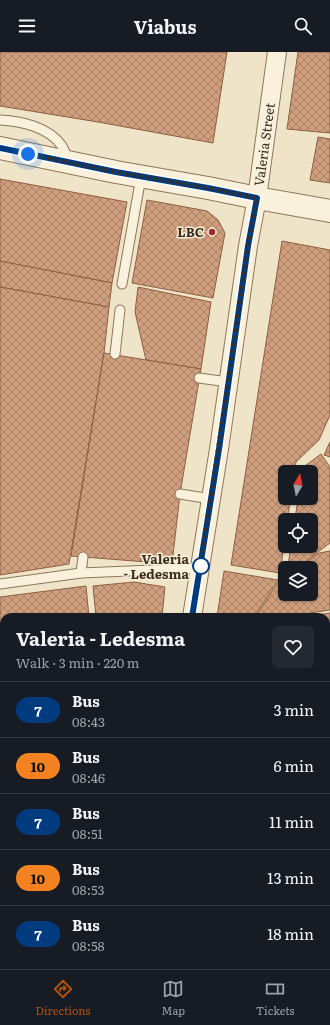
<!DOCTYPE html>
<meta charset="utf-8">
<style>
:root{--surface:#171b24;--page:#242831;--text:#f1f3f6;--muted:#9ea1a6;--line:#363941;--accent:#b45309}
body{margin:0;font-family:Literata,serif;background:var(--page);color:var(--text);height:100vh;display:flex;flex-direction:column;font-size:15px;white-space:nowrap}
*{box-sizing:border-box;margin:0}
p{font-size:13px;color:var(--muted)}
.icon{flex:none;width:22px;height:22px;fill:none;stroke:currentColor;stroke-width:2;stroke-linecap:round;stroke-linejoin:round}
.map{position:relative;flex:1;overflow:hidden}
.sheet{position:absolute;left:0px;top:561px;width:330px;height:356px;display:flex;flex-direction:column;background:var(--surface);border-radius:12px 12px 0 0;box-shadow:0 1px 3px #0004}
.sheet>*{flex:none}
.badge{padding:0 8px;border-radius:13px;font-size:14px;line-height:26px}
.needle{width:26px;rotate:10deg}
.controls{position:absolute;left:278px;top:413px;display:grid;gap:8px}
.controls a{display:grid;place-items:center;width:40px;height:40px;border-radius:6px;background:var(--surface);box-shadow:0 1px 3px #0004;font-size:20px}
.you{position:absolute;width:20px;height:20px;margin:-10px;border:3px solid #fff;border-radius:50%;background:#1a73e8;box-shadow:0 0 0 6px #1a73e833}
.map>.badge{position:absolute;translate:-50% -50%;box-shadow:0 0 0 2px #fff}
.round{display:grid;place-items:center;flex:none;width:42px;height:42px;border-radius:6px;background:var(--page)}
.overview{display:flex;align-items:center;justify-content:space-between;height:68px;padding:0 16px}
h1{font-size:19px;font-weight:700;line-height:30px}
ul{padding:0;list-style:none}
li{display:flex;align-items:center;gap:12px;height:56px;padding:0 16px;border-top:1px solid var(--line)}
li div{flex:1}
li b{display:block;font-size:15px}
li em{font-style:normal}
li .badge{min-width:44px;font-weight:700;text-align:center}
header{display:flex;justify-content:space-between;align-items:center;height:52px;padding:0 16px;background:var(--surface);font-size:18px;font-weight:700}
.menu{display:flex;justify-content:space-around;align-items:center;height:56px;border-top:1px solid var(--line);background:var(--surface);font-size:11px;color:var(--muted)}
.menu a{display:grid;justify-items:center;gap:2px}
.menu .active{color:var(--accent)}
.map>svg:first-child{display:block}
.building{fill:url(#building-cross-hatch);stroke:#8d5f41}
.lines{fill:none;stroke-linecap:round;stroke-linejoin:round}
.service-casing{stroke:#8d765c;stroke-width:11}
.minor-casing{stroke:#8d765c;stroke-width:20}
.tertiary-casing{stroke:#8d765c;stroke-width:24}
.secondary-casing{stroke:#6f573f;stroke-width:24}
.service{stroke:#faf1dc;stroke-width:9}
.minor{stroke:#faf1dc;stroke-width:18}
.tertiary{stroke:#faf1dc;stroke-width:22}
.secondary{stroke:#faf1dc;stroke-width:22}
.line-casing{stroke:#fff;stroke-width:9}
.line{stroke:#003b80;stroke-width:6}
.walk{stroke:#3d2e20;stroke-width:4;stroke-dasharray:0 7.2}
.poi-dot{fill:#9e2a2b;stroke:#f7eed8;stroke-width:1.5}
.stop-dot{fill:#fff;stroke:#003b80;stroke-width:2}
.labels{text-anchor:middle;stroke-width:3;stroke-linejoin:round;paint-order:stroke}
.street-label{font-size:13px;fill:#3d2e20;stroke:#f7eed8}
.poi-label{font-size:13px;font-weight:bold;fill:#3d2e20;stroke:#f7eed8;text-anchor:end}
.stop-label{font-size:13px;font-weight:bold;fill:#3d2e20;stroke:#f7eed8;text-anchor:end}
</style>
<header><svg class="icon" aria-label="menu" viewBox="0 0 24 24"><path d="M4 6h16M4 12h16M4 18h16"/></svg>Viabus<svg class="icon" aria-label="search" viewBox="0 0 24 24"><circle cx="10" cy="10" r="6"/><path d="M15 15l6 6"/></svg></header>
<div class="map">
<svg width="330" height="917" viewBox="0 0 330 917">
<defs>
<pattern id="building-cross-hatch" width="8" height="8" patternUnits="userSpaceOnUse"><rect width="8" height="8" fill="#cf9f7d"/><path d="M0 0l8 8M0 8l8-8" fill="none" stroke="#a98266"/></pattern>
</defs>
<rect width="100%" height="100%" fill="#f0e4c8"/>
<g class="building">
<polygon points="0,0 227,0 213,91 98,70 0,54"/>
<polygon points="298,0 330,0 330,81 287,77"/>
<polygon points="318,85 330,87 330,131 310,128"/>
<polygon points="0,127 127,150 112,231 0,209"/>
<polygon points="147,148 207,159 218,168 225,181 213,246 132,231"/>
<polygon points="282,189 330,198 330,363 319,388 296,410 294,420 285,420 285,446 291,446 287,468 285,468 285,485 280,521 231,513"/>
<polygon points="0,209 112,231 109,255 0,235"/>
<polygon points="0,235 109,255 104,301 69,512 0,523"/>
<polygon points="138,235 211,250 201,317 146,308 135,260"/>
<polygon points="104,301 201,317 180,442 172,512 71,504"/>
<polygon points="330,390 330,405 324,403"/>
<polygon points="321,402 330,415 330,491 298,515 288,513 291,494 311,494 311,468 295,468 298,446 311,446 311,420 302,420 302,416"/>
<polygon points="330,499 330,558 283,565 257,565 256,564 279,529 285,525 285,542 311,542 311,516 298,516 319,501"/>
<polygon points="224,519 278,528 254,565 217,565"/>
<polygon points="134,530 165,535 162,565 142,565 118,562 114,563 114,565 96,565 93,534"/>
<polygon points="86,534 89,565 4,565 4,593 0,594 0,545"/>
<polygon points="330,561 330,619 326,620 326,565 302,565"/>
<polygon points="4,600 4,660 0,661 0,601"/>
<rect x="326" y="679" width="4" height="64"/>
<polygon points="0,741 4,741 4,809 0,815"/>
<polygon points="4,814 4,841 0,840 0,819"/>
<polygon points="330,814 330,855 326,850 326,817"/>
<polygon points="0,844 4,844 4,884 0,890"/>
<polygon points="330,891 330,911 326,907 326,894"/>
<polygon points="63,913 114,913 113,917 62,917"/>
<polygon points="162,913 221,913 221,917 161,917"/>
<polygon points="300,913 324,913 327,917 295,917"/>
</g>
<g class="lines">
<defs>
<g id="service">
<path d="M0,68C21,69 49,75 62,94C64,98 66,103 69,108"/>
<polyline points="122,232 141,125"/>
<polyline points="115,302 120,258"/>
<polyline points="199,326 228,330"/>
<polyline points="180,442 211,447"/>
<polyline points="81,521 83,505"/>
<polyline points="0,532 81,521 200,516"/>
</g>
<g id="minor">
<path id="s1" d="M192,565L219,397L248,194L257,146L277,0"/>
<polyline points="134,917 135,913"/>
</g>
<polyline id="tertiary" points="0,96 116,120 208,136 257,146 330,159"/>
<g id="secondary">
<polyline points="326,626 330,625"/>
<polyline points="326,658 330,658"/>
<polyline points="0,668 4,667"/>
<polyline points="0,700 4,700"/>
</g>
</defs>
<use href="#service" class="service-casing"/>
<use href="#minor" class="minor-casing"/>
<use href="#tertiary" class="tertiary-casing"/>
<use href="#secondary" class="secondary-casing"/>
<use href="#service" class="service"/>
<use href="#minor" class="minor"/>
<use href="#tertiary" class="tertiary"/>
<use href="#secondary" class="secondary"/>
</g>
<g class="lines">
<defs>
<polyline id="line" points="0,96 116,120 208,136 257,146 248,194 219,397 192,565"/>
</defs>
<use href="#line" class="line-casing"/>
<use href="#line" class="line"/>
<polyline class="walk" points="28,102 116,120 208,136 257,146 248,194 200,516 201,514"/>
</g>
<circle class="poi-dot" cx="212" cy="180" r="4"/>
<circle class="stop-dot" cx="201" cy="514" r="8"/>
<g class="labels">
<g class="street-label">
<text dy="5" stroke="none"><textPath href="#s1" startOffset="478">Valeria Street</textPath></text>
</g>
<g class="poi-label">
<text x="204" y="185">LBC</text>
</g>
<g class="stop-label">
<text x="189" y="512">Valeria<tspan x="189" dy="15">- Ledesma</tspan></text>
</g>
</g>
</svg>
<div class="controls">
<a><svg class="needle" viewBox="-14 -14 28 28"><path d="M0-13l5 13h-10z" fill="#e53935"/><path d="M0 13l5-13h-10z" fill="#9ea1a6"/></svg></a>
<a><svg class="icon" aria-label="locate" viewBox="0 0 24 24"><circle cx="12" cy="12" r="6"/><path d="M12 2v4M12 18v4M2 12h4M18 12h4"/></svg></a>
<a><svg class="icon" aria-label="layers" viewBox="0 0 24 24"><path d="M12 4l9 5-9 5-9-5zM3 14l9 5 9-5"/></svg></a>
</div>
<div class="you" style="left:28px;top:102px"></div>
<section class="sheet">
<div class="overview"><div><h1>Valeria - Ledesma</h1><p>Walk · 3 min · 220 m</p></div><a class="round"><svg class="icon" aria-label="heart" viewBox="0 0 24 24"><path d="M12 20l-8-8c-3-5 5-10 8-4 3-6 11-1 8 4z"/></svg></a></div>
<ul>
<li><span class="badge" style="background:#003b80;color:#fff">7</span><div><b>Bus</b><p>08:43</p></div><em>3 min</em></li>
<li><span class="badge" style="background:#f58220;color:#111">10</span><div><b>Bus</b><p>08:46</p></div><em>6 min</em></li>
<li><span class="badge" style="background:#003b80;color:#fff">7</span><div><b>Bus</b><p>08:51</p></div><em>11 min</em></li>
<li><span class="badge" style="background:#f58220;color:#111">10</span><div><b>Bus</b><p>08:53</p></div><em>13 min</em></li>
<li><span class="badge" style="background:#003b80;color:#fff">7</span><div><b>Bus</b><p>08:58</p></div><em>18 min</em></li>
</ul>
</section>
</div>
<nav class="menu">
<a class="active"><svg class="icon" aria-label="directions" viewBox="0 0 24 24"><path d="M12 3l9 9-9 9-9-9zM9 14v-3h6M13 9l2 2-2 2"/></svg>Directions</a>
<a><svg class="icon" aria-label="map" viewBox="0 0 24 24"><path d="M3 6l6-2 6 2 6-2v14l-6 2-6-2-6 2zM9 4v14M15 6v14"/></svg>Map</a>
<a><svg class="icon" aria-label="tickets" viewBox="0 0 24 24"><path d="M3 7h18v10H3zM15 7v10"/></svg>Tickets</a>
</nav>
